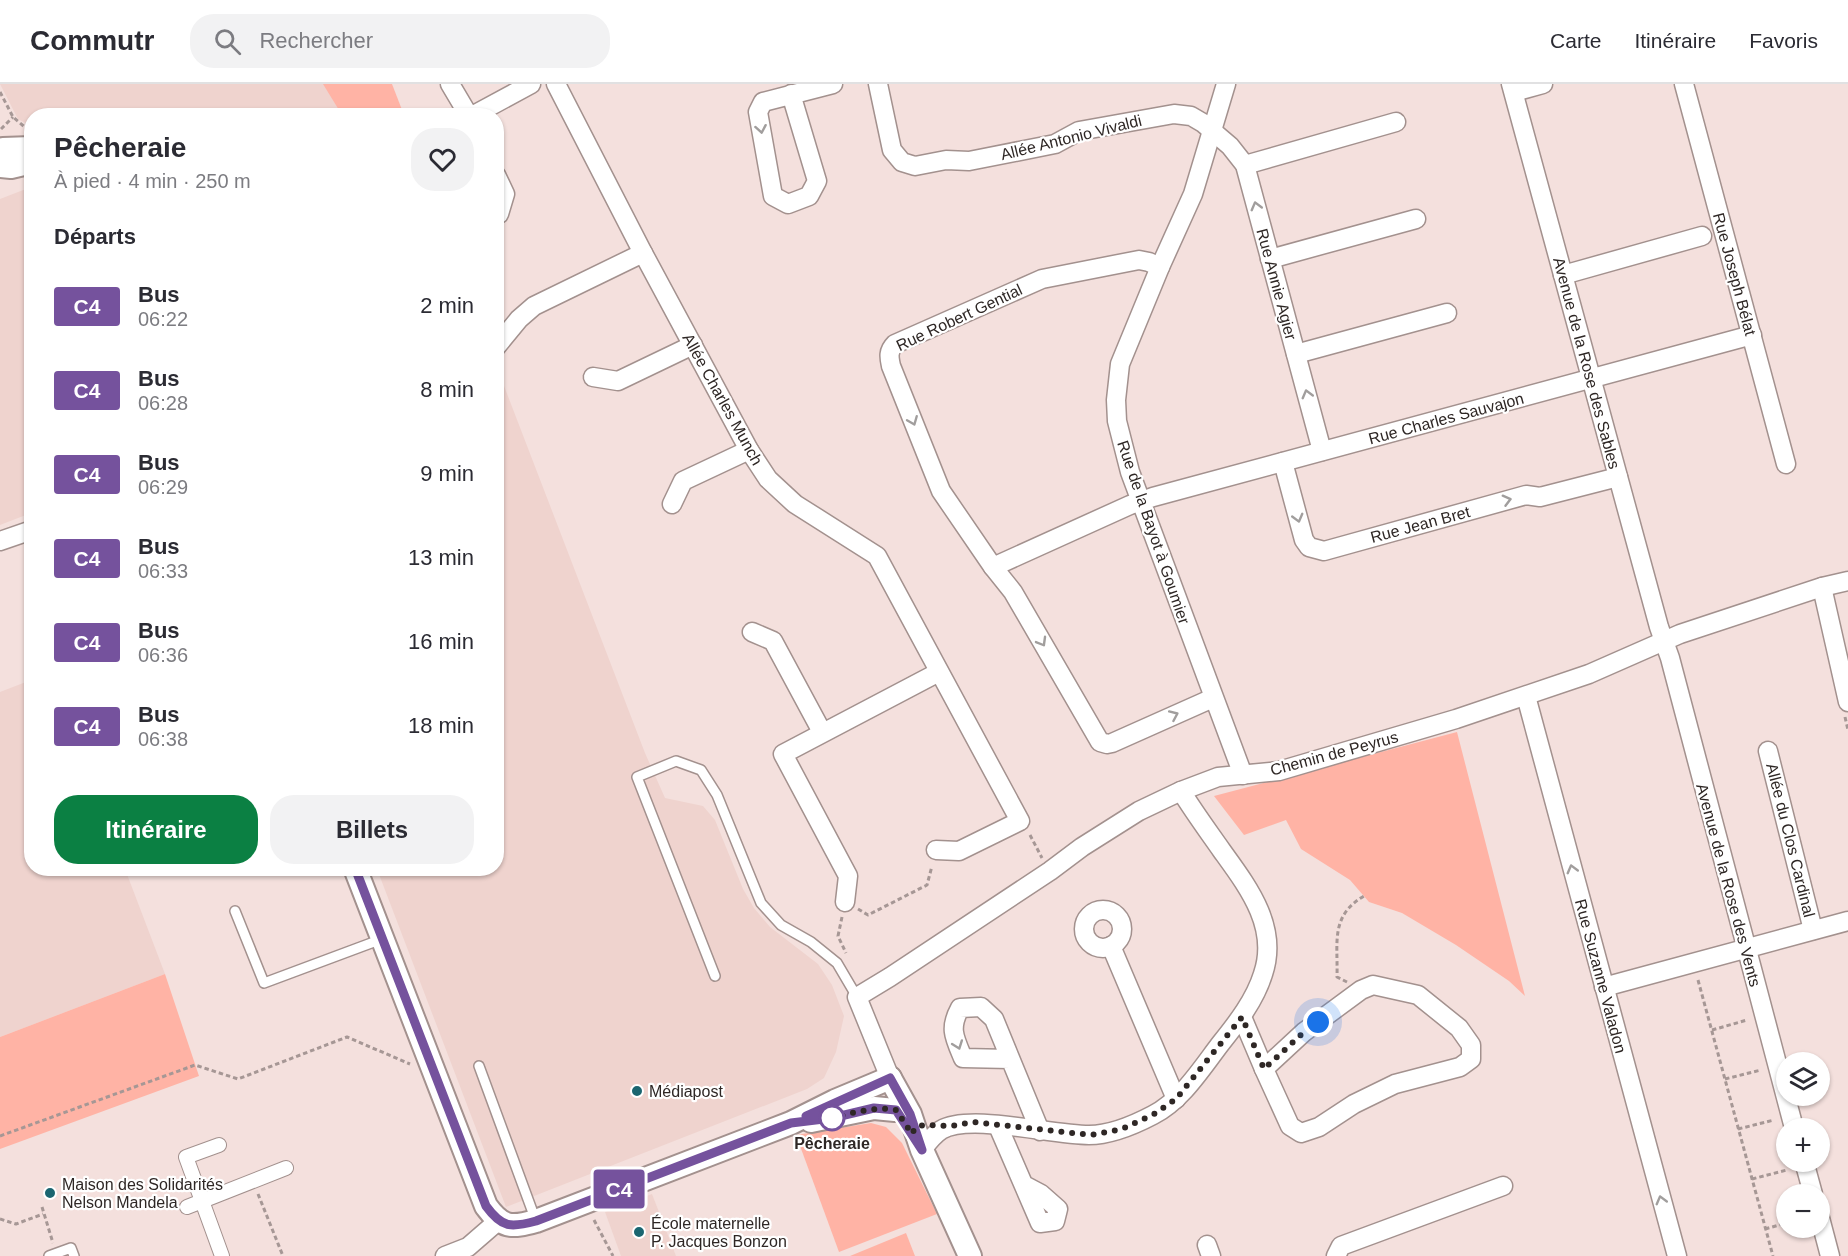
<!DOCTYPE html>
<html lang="fr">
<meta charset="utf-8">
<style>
:root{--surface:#fff;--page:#f2f2f3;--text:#2b2b33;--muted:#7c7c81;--line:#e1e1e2;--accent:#0b8043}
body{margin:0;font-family:Helvetica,sans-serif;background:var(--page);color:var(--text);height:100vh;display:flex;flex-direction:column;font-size:22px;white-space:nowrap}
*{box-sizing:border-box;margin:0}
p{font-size:20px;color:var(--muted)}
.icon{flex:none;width:33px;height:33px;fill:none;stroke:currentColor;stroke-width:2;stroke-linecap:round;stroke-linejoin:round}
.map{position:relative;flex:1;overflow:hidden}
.sheet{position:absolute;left:24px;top:24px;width:480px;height:768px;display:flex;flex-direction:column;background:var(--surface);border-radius:24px;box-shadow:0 2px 4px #0004}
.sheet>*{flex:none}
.badge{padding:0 12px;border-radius:4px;font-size:21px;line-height:39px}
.controls{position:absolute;left:1776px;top:968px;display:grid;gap:12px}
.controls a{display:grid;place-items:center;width:54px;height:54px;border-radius:50%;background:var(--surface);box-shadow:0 2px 4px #0004;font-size:30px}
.you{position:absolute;width:30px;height:30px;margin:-15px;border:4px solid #fff;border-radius:50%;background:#1a73e8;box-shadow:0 0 0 9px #1a73e833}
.map>.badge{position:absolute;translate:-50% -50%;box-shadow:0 0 0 3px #fff}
h2{padding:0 30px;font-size:22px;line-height:54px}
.round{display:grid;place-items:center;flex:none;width:63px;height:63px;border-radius:24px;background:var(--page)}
.head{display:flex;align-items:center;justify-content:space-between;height:102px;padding:0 30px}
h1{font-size:28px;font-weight:800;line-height:45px}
.primary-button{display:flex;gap:12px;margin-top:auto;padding:12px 30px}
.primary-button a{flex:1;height:69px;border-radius:24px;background:var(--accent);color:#fff;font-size:24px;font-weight:800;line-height:69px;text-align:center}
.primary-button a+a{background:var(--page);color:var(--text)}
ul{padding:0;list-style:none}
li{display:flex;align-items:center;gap:18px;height:84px;padding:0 30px}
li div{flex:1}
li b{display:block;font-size:22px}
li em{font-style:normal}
li .badge{min-width:66px;font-weight:700;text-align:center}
header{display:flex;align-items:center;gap:36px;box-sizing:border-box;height:84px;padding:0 30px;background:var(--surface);border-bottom:2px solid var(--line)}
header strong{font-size:28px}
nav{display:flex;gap:33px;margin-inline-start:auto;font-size:21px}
.search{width:420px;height:54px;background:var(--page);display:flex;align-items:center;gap:15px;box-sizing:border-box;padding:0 21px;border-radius:24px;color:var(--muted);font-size:22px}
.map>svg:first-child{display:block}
.built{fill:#efd3ce}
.green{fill:#ffb3a5}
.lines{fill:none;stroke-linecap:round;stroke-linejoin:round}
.service-casing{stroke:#a3918e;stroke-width:12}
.pedestrian-casing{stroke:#a3918e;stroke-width:16}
.minor-casing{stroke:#a3918e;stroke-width:21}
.tertiary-casing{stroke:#a3918e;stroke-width:26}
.path{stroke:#a69795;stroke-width:3;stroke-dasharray:4.5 3;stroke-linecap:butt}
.service{stroke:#fff;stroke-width:9}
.pedestrian{stroke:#fff;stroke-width:14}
.minor{stroke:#fff;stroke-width:18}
.tertiary{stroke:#fff;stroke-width:22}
.oneway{stroke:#a19e9d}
.line-casing{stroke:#fff;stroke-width:14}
.line{stroke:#75529d;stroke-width:9}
.walk{stroke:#2e2725;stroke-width:6;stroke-dasharray:0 10.8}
.poi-dot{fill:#1a6570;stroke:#fff;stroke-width:2}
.stop-dot{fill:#fff;stroke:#75529d;stroke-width:3}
.labels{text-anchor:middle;stroke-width:4.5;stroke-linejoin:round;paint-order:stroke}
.street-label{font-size:16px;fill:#2e2725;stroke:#fff}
.poi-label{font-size:16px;fill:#2e2725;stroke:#fff;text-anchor:start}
.stop-label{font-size:16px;font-weight:bold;fill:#2e2725;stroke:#fff}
</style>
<header>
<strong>Commutr</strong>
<div class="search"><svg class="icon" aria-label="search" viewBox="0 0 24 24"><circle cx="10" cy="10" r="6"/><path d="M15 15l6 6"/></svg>Rechercher</div>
<nav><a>Carte</a><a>Itinéraire</a><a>Favoris</a></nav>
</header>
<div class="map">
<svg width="1848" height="1172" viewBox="0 0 1848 1172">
<rect width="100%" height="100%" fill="#f4e0dd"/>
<g class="built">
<polygon points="0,0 326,0 344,31 32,32 31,42 18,35"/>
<polygon points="31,103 31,429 0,441 0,115"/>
<polygon points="501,294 645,669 665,714 703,722 715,736 743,805 754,824 770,843 818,880 832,901 844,932 836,968 824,994 807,1005 506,1123 377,785 496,784 496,295"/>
<polygon points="31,596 32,784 125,785 165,890 0,953 0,608"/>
<polygon points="652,1110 676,1172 621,1172 605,1128"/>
</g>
<g class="green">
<polygon points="323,0 392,0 404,31 342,31"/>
<polygon points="1457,648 1525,912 1509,897 1456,861 1402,829 1369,818 1350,796 1301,765 1286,736 1244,751 1214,712"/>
<polygon points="165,890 199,992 0,1065 0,953"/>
<polygon points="871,1039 886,1043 902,1059 937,1130 839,1168 796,1051"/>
<polygon points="906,1149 915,1172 850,1172"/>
</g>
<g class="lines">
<defs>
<g id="service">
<polyline points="235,827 264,899 382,855"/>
<polyline points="715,892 637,693 676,677 701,686 717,711 761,819 781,841 811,858 837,879 857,913"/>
<polyline points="479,982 536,1137"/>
<polyline points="49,1172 71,1164 74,1172"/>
</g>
<g id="pedestrian">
<polyline points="219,1061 186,1073 222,1172"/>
<polyline points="187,1123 286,1084"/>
</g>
<g id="minor">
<polyline points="450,0 469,32"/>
<polyline points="556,0 643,169 749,366 768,395 795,420 877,472 1020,737 959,767 936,766"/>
<polyline points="878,0 892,66 902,78 915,82 946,76 969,77 1055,60 1079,47 1174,30 1191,32 1203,39 1230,62 1245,81 1322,367"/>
<polyline points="1226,0 1193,110 1160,183 1120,280 1116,316 1117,337 1130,388 1243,691"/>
<polyline points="1511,0 1659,543 1670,574 1794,1044"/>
<polyline points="1684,0 1786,380"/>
<polyline points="1514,8 1543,0"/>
<polyline points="791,10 817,97 809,112 788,120 773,112 758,28 763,18 833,0"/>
<polyline points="472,32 531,0"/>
<polyline points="1245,81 1396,38"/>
<polyline points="496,91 505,110 499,130"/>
<polyline points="1270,175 1416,135"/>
<polyline points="1563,191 1702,152"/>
<polyline points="496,263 519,235 534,222 643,169"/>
<polyline points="1296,270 1447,229"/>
<polyline points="593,293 618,297 693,261"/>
<polyline points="1283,378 1304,456 1309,463 1324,467 1526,411 1540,413 1618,393"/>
<polyline points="672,420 683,397 749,366"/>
<polyline points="0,457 32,446"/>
<path d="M993,483L941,407L891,282C889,273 888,267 895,260L1042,195L1139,176L1149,178L1160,183"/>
<polyline points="1822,503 1848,618"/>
<polyline points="752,548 773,557 822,648"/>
<polyline points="1526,612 1677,1172"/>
<polyline points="1213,614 1112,659 1107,660 1100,658 1013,508 993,483 1130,421 1153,413 1752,251"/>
<polyline points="1768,667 1813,846"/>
<polyline points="845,818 848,792 783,670 939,588"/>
<circle cx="1103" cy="845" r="19"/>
<polyline points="1111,862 1176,1015"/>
<polygon points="1373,901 1418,911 1459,944 1471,961 1471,975 1460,983 1395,1000 1354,1020 1319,1043 1301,1049 1290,1042 1264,985 1304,948 1361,906"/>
<polyline points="1604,903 1848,837"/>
<polyline points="1242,933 1264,985"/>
<path d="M1010,975L963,974C954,953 949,944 960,924L981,923L994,935L1040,1047"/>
<polyline points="890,994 857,913 890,893 1050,787 1082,763 1139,727 1181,707 1218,693 1279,687 1456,635 1589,590 1680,550 1822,503 1848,497"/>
<polyline points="998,1042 1040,1139 1055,1137 1058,1125 1041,1110 1024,1101"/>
<path d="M922,1066C928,1058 933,1051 941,1046C970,1029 1051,1051 1089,1051C1110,1051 1134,1041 1153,1031C1182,1016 1201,985 1221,959C1237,939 1255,916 1263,890C1279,843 1248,803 1222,767C1208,747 1194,728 1181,707"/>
<polyline points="1804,1077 1813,1110"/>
<polyline points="1820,1134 1830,1172"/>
<polyline points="1207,1161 1211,1172"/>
<polyline points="445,1172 468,1163 498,1137"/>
<polyline points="1336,1172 1341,1162 1503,1102"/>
</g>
<g id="tertiary">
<polyline points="3,65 32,64"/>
<polyline points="0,82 11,83 32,78"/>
<path d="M355,784L486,1122C502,1144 511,1144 536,1137L791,1039L835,1017L890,994"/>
<polyline points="890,994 910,1030 922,1066 970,1172"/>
<polyline points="811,1037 874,1024 895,1026"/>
</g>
</defs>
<use href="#service" class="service-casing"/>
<use href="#pedestrian" class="pedestrian-casing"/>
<use href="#minor" class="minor-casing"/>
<use href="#tertiary" class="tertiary-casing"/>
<g class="path">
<polyline points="0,8 13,33 27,45"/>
<polyline points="1,45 13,33"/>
<polyline points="1845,633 1848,646"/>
<polyline points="1030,751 1042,774"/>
<polyline points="858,825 868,831 927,801 932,782"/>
<polyline points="842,833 838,852 846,869"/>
<polyline points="1698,896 1773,1172"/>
<path d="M1347,898L1337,893C1338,858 1330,832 1364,812"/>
<polyline points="1712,946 1747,936"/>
<polyline points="1725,995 1761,986"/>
<polyline points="1738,1045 1774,1036"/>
<polyline points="0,1052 195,981 238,995 347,953 410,980"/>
<polyline points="1779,1054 1786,1082"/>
<polyline points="1752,1095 1787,1086"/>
<polyline points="258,1110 283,1172"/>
<polyline points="42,1123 53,1159"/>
<polyline points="0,1135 16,1140 43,1130"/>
<polyline points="594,1136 613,1172"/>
<polyline points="1765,1145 1786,1139"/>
</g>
<use href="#service" class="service"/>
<use href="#pedestrian" class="pedestrian"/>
<use href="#minor" class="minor"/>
<use href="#tertiary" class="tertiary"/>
</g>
<defs><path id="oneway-chevron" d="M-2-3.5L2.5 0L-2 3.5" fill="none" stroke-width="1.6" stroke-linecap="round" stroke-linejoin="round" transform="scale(1.5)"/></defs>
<g class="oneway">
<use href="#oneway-chevron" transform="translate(761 45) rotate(80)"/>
<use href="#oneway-chevron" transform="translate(1256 122) rotate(-105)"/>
<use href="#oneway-chevron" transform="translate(1307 310) rotate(-105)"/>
<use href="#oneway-chevron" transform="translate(913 337) rotate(68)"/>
<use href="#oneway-chevron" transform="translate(1507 416) rotate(-15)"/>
<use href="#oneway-chevron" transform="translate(1298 434) rotate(75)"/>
<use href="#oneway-chevron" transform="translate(1042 558) rotate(60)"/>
<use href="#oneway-chevron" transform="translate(1174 631) rotate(-24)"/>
<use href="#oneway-chevron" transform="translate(1572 785) rotate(-105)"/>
<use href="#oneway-chevron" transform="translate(958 961) rotate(70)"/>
<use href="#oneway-chevron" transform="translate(1661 1116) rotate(-105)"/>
</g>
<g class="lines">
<defs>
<path id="line" d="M355,784L486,1122C502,1144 511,1144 536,1137L791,1039L832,1034L874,1024L896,1026L922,1066L910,1030L890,994L806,1032"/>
</defs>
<use href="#line" class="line-casing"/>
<use href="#line" class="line"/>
<path class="walk" d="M832,1034C853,1029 874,1022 896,1026L912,1050L915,1044L923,1041L951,1042L973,1038L1091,1051L1122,1045L1154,1030L1176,1015L1242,933L1264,985L1304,948L1318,938"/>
</g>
<g class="poi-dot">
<circle cx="637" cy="1007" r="6"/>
<circle cx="50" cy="1109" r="6"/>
<circle cx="639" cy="1148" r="6"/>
</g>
<circle class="stop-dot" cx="832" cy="1034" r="12"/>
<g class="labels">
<g class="street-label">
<text transform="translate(1071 53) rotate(-14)" y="6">Allée Antonio Vivaldi</text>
<text transform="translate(1735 190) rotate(75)" y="6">Rue Joseph Bélat</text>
<text transform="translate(1277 200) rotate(75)" y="6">Rue Annie Agier</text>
<text transform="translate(959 233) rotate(-25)" y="6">Rue Robert Gential</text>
<text transform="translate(1587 279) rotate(75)" y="6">Avenue de la Rose des Sables</text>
<text transform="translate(723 315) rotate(61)" y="6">Allée Charles Munch</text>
<text transform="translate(1446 334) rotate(-15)" y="6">Rue Charles Sauvajon</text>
<text transform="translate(1420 440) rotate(-15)" y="6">Rue Jean Bret</text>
<text transform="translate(1154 448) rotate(71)" y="6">Rue de la Bayot à Goumier</text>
<text transform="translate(1334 669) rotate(-15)" y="6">Chemin de Peyrus</text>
<text transform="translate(1791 756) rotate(76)" y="6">Allée du Clos Cardinal</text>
<text transform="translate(1729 801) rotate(75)" y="6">Avenue de la Rose des Vents</text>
<text transform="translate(1601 892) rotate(75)" y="6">Rue Suzanne Valadon</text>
</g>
<g class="poi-label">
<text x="649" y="1013">Médiapost</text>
<text x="62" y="1106">Maison des Solidarités<tspan x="62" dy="18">Nelson Mandela</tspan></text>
<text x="651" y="1145">École maternelle<tspan x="651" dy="18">P. Jacques Bonzon</tspan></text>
</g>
<g class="stop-label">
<text x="832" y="1065">Pêcheraie</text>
</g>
</g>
</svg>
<div class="controls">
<a><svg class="icon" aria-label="layers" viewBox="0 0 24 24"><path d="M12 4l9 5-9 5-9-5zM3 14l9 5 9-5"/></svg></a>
<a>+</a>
<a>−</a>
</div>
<div class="you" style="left:1318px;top:938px"></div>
<b class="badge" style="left:619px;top:1105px;background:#75529d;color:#fff">C4</b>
<section class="sheet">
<div class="head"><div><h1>Pêcheraie</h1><p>À pied · 4 min · 250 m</p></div><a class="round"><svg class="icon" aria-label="heart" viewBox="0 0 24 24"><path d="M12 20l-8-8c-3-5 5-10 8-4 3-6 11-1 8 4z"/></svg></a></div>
<h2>Départs</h2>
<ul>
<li><span class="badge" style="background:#75529d;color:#fff">C4</span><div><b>Bus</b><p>06:22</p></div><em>2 min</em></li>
<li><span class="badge" style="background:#75529d;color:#fff">C4</span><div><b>Bus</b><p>06:28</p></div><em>8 min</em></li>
<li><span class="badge" style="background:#75529d;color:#fff">C4</span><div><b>Bus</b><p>06:29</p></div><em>9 min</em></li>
<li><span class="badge" style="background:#75529d;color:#fff">C4</span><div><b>Bus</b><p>06:33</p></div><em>13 min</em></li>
<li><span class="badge" style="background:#75529d;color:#fff">C4</span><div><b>Bus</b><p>06:36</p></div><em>16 min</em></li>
<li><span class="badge" style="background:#75529d;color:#fff">C4</span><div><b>Bus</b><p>06:38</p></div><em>18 min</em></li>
</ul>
<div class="primary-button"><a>Itinéraire</a><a>Billets</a></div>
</section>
</div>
